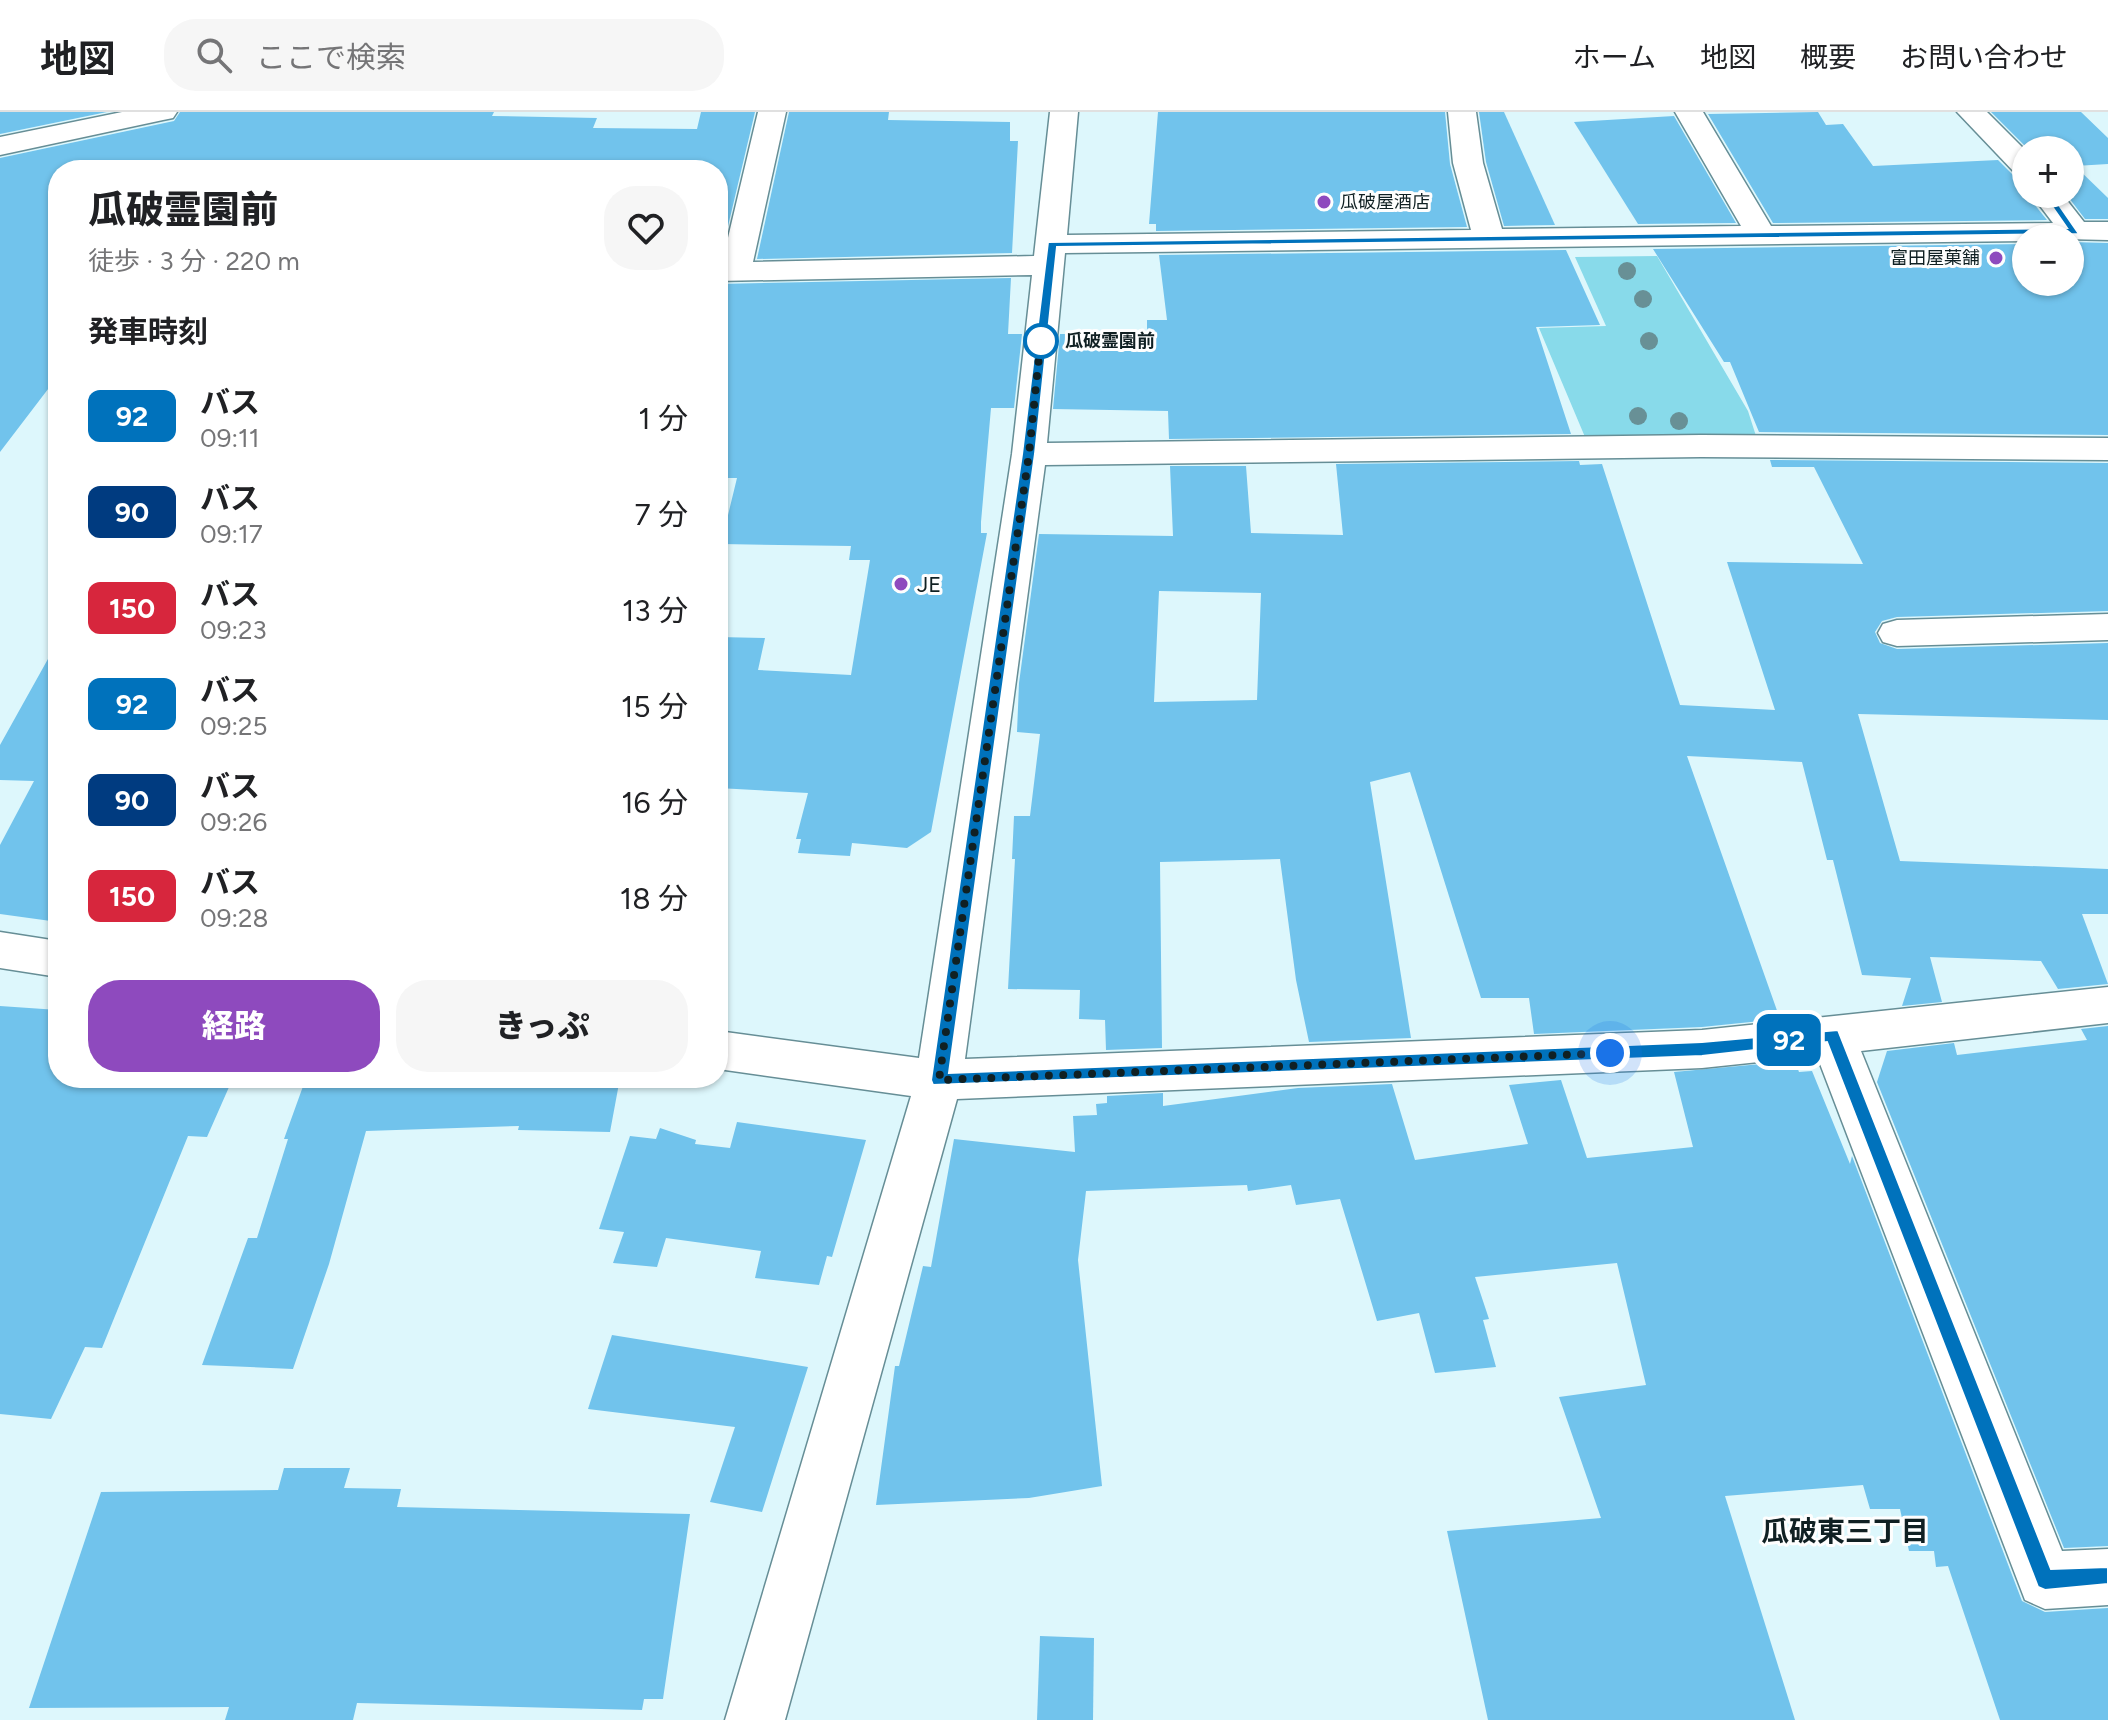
<!DOCTYPE html>
<html lang="ja">
<meta charset="utf-8">
<style>
:root{--surface:#fff;--page:#f6f6f6;--text:#202124;--muted:#757577;--line:#e0e0e0;--accent:#8e4abe}
body{margin:0;font-family:Figtree,"Noto Sans JP",sans-serif;background:var(--page);color:var(--text);height:100vh;display:flex;flex-direction:column;font-size:30px;white-space:nowrap}
*{box-sizing:border-box;margin:0}
p{font-size:26px;color:var(--muted)}
.icon{flex:none;width:44px;height:44px;fill:none;stroke:currentColor;stroke-width:2;stroke-linecap:round;stroke-linejoin:round}
.map{position:relative;flex:1;overflow:hidden}
.side{position:absolute;left:48px;top:48px;width:680px;height:928px;display:flex;flex-direction:column;background:var(--surface);border-radius:32px;box-shadow:0 2px 6px #0004}
.side>*{flex:none}
.badge{padding:0 16px;border-radius:12px;font-size:28px;line-height:52px}
.tools{position:absolute;left:2012px;top:24px;display:grid;gap:16px}
.tools a{display:grid;place-items:center;width:72px;height:72px;border-radius:50%;background:var(--surface);box-shadow:0 2px 6px #0004;font-size:40px}
.you{position:absolute;width:40px;height:40px;margin:-20px;border:6px solid #fff;border-radius:50%;background:#1a73e8;box-shadow:0 0 0 12px #1a73e833}
.map>.badge{position:absolute;translate:-50% -50%;box-shadow:0 0 0 4px #fff}
h2{padding:0 40px;font-size:30px;line-height:72px}
.round{display:grid;place-items:center;flex:none;width:84px;height:84px;border-radius:32px;background:var(--page)}
.head{display:flex;align-items:center;justify-content:space-between;height:136px;padding:0 40px}
h1{font-size:38px;font-weight:800;line-height:60px}
.action{display:flex;gap:16px;margin-top:auto;padding:16px 40px}
.action a{flex:1;height:92px;border-radius:32px;background:var(--accent);color:#fff;font-size:32px;font-weight:800;line-height:92px;text-align:center}
.action a+a{background:var(--page);color:var(--text)}
ul{padding:0;list-style:none}
li{display:flex;align-items:center;gap:24px;height:96px;padding:0 40px}
li div{flex:1}
li b{display:block;font-size:30px}
li em{font-style:normal}
li .badge{min-width:88px;font-weight:700;text-align:center}
header{display:flex;align-items:center;gap:48px;box-sizing:border-box;height:112px;padding:0 40px;background:var(--surface);border-bottom:2px solid var(--line)}
header strong{font-size:38px}
nav{display:flex;gap:44px;margin-inline-start:auto;font-size:28px}
.search{width:560px;height:72px;background:var(--page);display:flex;align-items:center;gap:20px;box-sizing:border-box;padding:0 28px;border-radius:32px;color:var(--muted);font-size:30px}
.map>svg:first-child{display:block}
.green{fill:#88daea}
.building{fill:#71c3ec;fill-rule:evenodd}
.lines{fill:none;stroke-linecap:round;stroke-linejoin:round}
.minor-casing{stroke:#668e96;stroke-width:3}
.minor{fill:#fff;fill-rule:evenodd}
.tree{fill:#689096}
.line{fill:#0072bc;stroke:#fff;stroke-width:2}
.walk{stroke:#102023;stroke-width:8;stroke-dasharray:0 14.4}
.poi-dot{fill:#8e4abe;stroke:#fefefe;stroke-width:3}
.stop-dot{fill:#fff;stroke:#0072bc;stroke-width:4}
.labels{text-anchor:middle;stroke-width:6;stroke-linejoin:round;paint-order:stroke}
.far-poi-label{font-size:18px;fill:#102023;stroke:#fefefe;text-anchor:start}
.far-stop-label{font-size:18px;font-weight:bold;fill:#102023;stroke:#fefefe;text-anchor:start}
.poi-label{font-size:22px;fill:#102023;stroke:#fefefe;text-anchor:start}
.near-neighbourhood-label{font-size:28px;font-weight:bold;fill:#102023;stroke:#fefefe}
</style>
<header>
<strong>地図</strong>
<div class="search"><svg class="icon" aria-label="search" viewBox="0 0 24 24"><circle cx="10" cy="10" r="6"/><path d="M15 15l6 6"/></svg>ここで検索</div>
<nav><a>ホーム</a><a>地図</a><a>概要</a><a>お問い合わせ</a></nav>
</header>
<div class="map">
<svg width="2108" height="1608" viewBox="0 0 2108 1608">
<rect width="100%" height="100%" fill="#ddf7fc"/>
<polygon class="green" points="1657,144 1748,299 1756,324 1585,325 1539,216 1606,214 1575,145"/>
<g class="building">
<polygon points="0,0 107,0 0,22"/>
<polygon points="180,0 494,0 492,4 597,6 593,16 697,17 701,0 755,0 720,148 718,58 58,58 58,264 0,340 0,46 174,9"/>
<polygon points="789,0 889,0 888,8 1010,10 1010,29 1018,29 1012,141 757,147"/>
<polygon points="1158,0 1445,0 1450,52 1467,115 1156,119 1156,112 1149,112"/>
<polygon points="1479,0 1504,0 1555,113 1504,114 1486,50"/>
<polygon points="1818,0 1826,13 1843,12 1873,54 1998,48 2014,64 2026,68 2026,82 2047,108 1773,111 1708,2"/>
<polygon points="1991,0 2081,0 2108,26 2108,52 2075,54 2108,86 2108,107 2085,107 2066,82 2070,82 2070,38 2029,38"/>
<polygon points="1674,4 1736,111 1638,112 1574,10"/>
<polygon points="2070,130 2108,131 2108,323 1759,320 1730,250 1724,250 1653,137 2026,132 2026,170 2070,170"/>
<polygon points="1566,138 1600,213 1536,215 1571,322 1169,327 1168,299 1053,297 1060,222 1147,222 1147,208 1167,208 1159,143"/>
<polygon points="1011,166 1008,222 1022,222 1014,296 991,296 981,410 981,421 987,421 931,720 907,736 852,731 850,744 798,741 801,727 796,727 808,681 718,676 718,525 765,526 758,558 851,563 870,448 849,448 851,434 721,432 737,366 718,366 718,172"/>
<path d="M1770,348L2108,351V499L1897,505L1882,509L1875,520L1880,531L1897,537L2108,531V608L1858,602L1900,749L2108,757V802H2082L2108,872L2058,877L2041,849L1930,845L1942,890L1902,894L1911,866L1862,863L1833,748H1827L1802,650L1687,644L1780,907L1702,915L1534,922L1529,886H1481L1410,660L1370,670L1411,926L1309,930L1296,868L1280,747L1160,750L1162,936L1106,938L1105,908L1079,907L1080,878L1008,877L1015,747H1012L1014,704H1030L1040,622L1017,620L1019,571L1039,422L1173,424L1170,354H1246L1251,421L1343,423L1336,352L1579,349L1580,353L1602,352L1680,593L1775,598L1727,450L1863,452L1814,355H1772ZM1159,479L1261,481L1257,588L1154,590Z"/>
<polygon points="58,529 58,810 0,802 0,733 34,669 0,668 0,633"/>
<polygon points="0,894 58,898 58,966 233,966 207,1025 188,1024 102,1236 85,1235 51,1307 0,1302"/>
<polygon points="2108,914 2108,1434 2064,1436 1877,970 1887,939 1954,931 1957,943 2087,928 2081,917"/>
<polygon points="1795,949 1799,960 1812,959 1850,1052 1852,1044 2022,1489 2045,1500 2108,1496 2108,1608 2000,1608 1948,1454 1936,1455 1934,1439 1909,1439 1900,1397 1870,1397 1863,1373 1725,1384 1795,1608 1488,1608 1447,1419 1601,1406 1559,1285 1646,1273 1617,1151 1475,1165 1489,1207 1483,1208 1496,1255 1435,1261 1419,1201 1377,1209 1340,1087 1296,1093 1291,1073 1248,1079 1247,1073 1086,1079 1078,1148 1102,1374 1029,1386 876,1393 895,1254 899,1254 923,1154 931,1155 954,1027 1075,1040 1073,1004 1097,1003 1096,992 1107,991 1107,984 1163,981 1163,994 1298,976 1392,972 1415,1048 1528,1032 1509,973 1561,968 1587,1046 1693,1035 1674,960"/>
<polygon points="306,966 620,966 610,1020 518,1018 519,1014 366,1019 329,1152 293,1257 202,1253 248,1126 257,1126 288,1027 284,1027"/>
<polygon points="737,1010 866,1028 832,1145 827,1144 819,1173 755,1166 761,1139 666,1126 657,1155 613,1151 624,1120 599,1117 630,1024 656,1027 660,1016 696,1028 695,1032 730,1036"/>
<polygon points="612,1223 808,1255 762,1400 710,1390 735,1315 588,1297"/>
<polygon points="284,1356 350,1356 344,1376 401,1377 397,1395 690,1402 663,1587 644,1587 642,1598 357,1591 353,1608 225,1608 229,1595 29,1596 101,1380 278,1378"/>
<polygon points="1040,1524 1094,1526 1093,1608 1037,1608"/>
</g>
<g class="lines">
<defs>
<g id="minor">
<polygon points="122,0 177,0 173,6 163,8 0,43 0,25"/>
<polygon points="758,0 786,0 753,150 1034,144 1050,0 1078,0 1067,123 1471,118 1453,51 1448,0 1476,0 1483,51 1502,117 1741,114 1675,0 1703,0 1771,114 2053,111 2031,82 2062,82 2084,110 2108,110 2108,128 2026,126 2026,129 1065,141 1047,331 1701,323 2108,326 2108,348 1701,345 1045,353 965,947 1702,918 2108,875 2108,911 1861,939 2062,1439 2108,1437 2108,1493 2045,1497 2025,1488 1817,944 1702,956 957,987 785,1608 725,1608 911,984 718,957 718,919 919,946 1012,342 1032,163 718,169 718,151 722,151"/>
<polygon points="1957,0 1987,0 2026,39 2026,65 2016,62"/>
<polygon points="2108,502 2108,528 1897,534 1883,530 1878,521 1883,512 1897,508"/>
<polygon points="0,820 58,829 58,865 0,856"/>
</g>
</defs>
<use href="#minor" class="minor-casing"/>
<use href="#minor" class="minor"/>
</g>
<g class="tree">
<circle cx="1627" cy="159" r="9"/>
<circle cx="1643" cy="187" r="9"/>
<circle cx="1649" cy="229" r="9"/>
<circle cx="1638" cy="304" r="9"/>
<circle cx="1679" cy="309" r="9"/>
</g>
<polygon class="line" points="2042,80 2050,80 2079,122 1057,135 1035,342 949,961 1702,930 1838,918 2051,1457 2108,1455 2108,1472 2045,1478 2038,1475 1827,930 1702,944 933,973 931,968 1022,342 1048,130 2067,116"/>
<g class="lines">
<polyline class="walk" points="1041,229 1041,225 1029,342 939,968 1610,941"/>
</g>
<g class="poi-dot">
<circle cx="1324" cy="90" r="8"/>
<circle cx="1996" cy="146" r="8"/>
<circle cx="901" cy="472" r="8"/>
</g>
<circle class="stop-dot" cx="1041" cy="229" r="16"/>
<g class="labels">
<g class="far-poi-label">
<text x="1340" y="96">瓜破屋酒店</text>
<text x="1980" y="152" text-anchor="end">富田屋菓舗</text>
</g>
<g class="far-stop-label">
<text x="1065" y="235">瓜破霊園前</text>
</g>
<g class="poi-label">
<text x="917" y="480">JE</text>
</g>
<g class="near-neighbourhood-label">
<text x="1845" y="1429">瓜破東三丁目</text>
</g>
</g>
</svg>
<div class="tools">
<a>+</a>
<a>−</a>
</div>
<div class="you" style="left:1610px;top:941px"></div>
<b class="badge" style="left:1789px;top:928px;background:#0072bc;color:#fff">92</b>
<section class="side">
<div class="head"><div><h1>瓜破霊園前</h1><p>徒歩 · 3 分 · 220 m</p></div><a class="round"><svg class="icon" aria-label="heart" viewBox="0 0 24 24"><path d="M12 20l-8-8c-3-5 5-10 8-4 3-6 11-1 8 4z"/></svg></a></div>
<h2>発車時刻</h2>
<ul>
<li><span class="badge" style="background:#0072bc;color:#fff">92</span><div><b>バス</b><p>09:11</p></div><em>1 分</em></li>
<li><span class="badge" style="background:#003b80;color:#fff">90</span><div><b>バス</b><p>09:17</p></div><em>7 分</em></li>
<li><span class="badge" style="background:#d7263d;color:#fff">150</span><div><b>バス</b><p>09:23</p></div><em>13 分</em></li>
<li><span class="badge" style="background:#0072bc;color:#fff">92</span><div><b>バス</b><p>09:25</p></div><em>15 分</em></li>
<li><span class="badge" style="background:#003b80;color:#fff">90</span><div><b>バス</b><p>09:26</p></div><em>16 分</em></li>
<li><span class="badge" style="background:#d7263d;color:#fff">150</span><div><b>バス</b><p>09:28</p></div><em>18 分</em></li>
</ul>
<div class="action"><a>経路</a><a>きっぷ</a></div>
</section>
</div>
